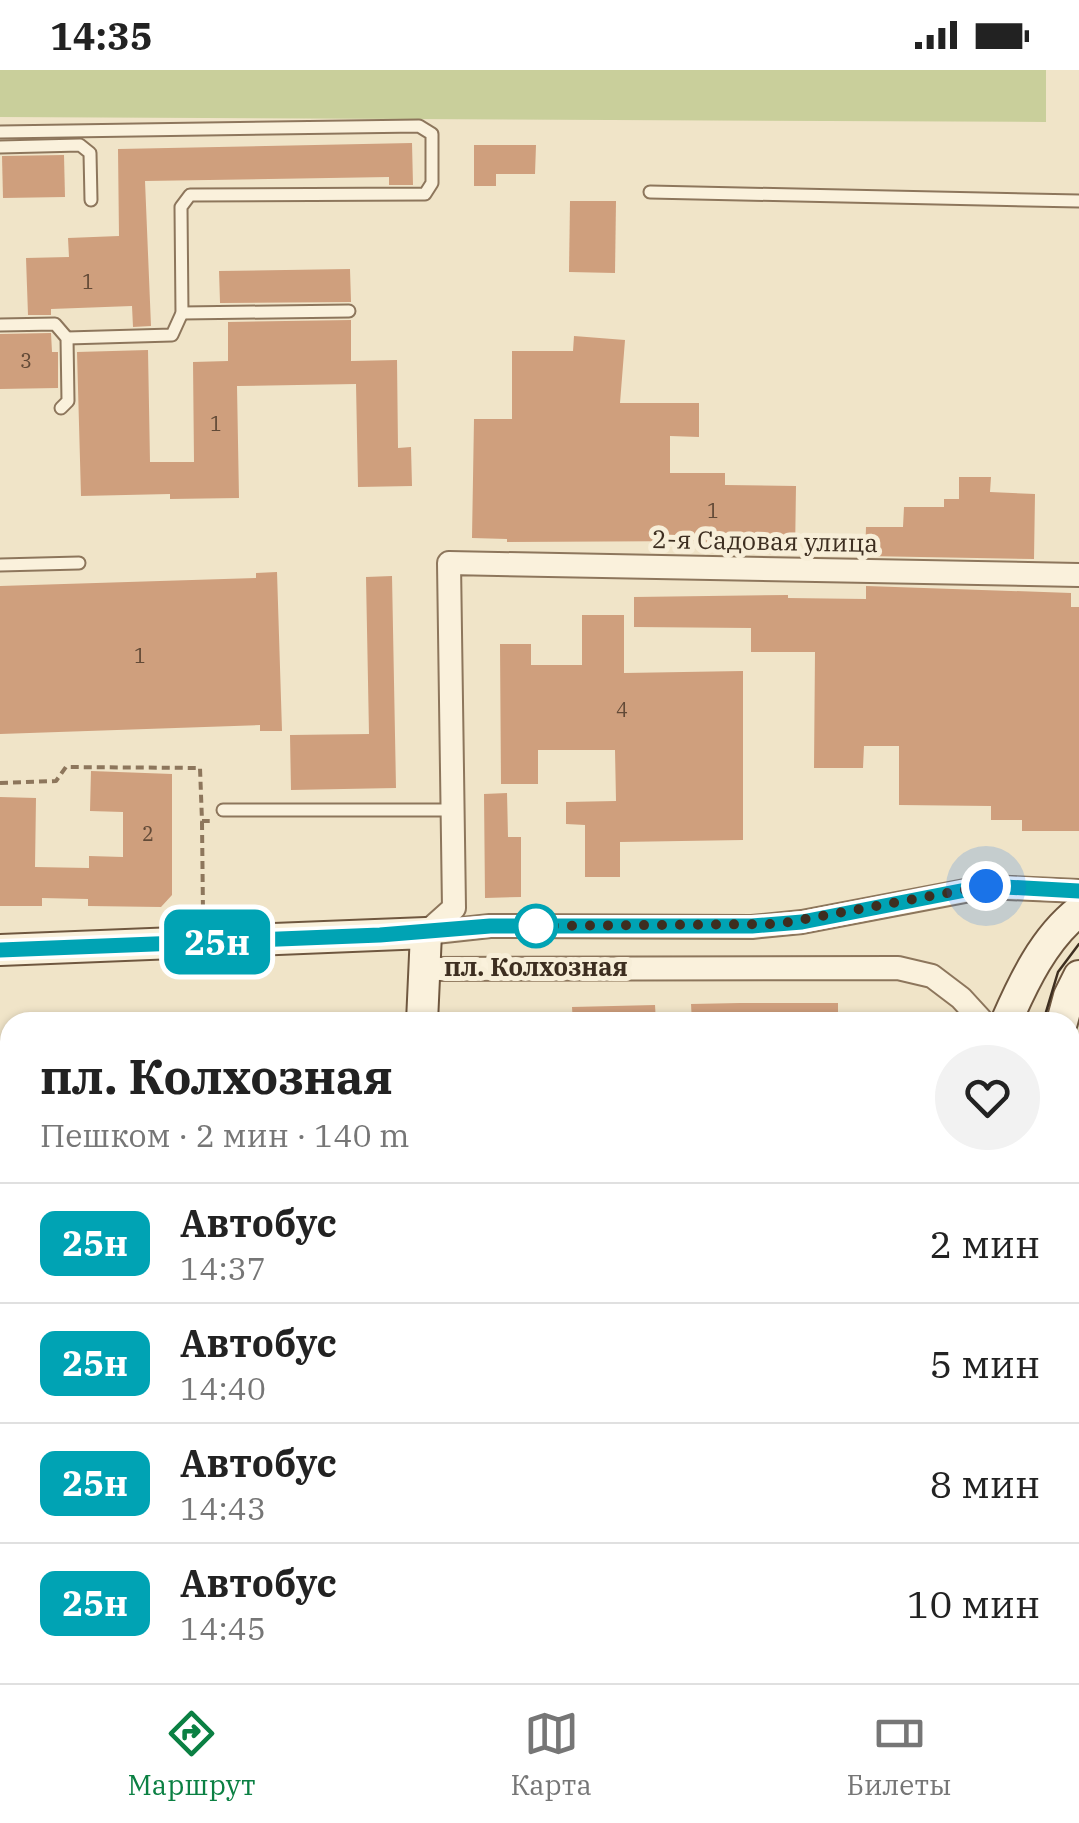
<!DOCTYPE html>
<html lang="ru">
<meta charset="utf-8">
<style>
:root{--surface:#fff;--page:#f2f2f2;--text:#222;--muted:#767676;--line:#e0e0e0;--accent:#0b8043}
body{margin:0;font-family:"IBM Plex Serif",serif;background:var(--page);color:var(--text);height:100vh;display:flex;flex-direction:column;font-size:38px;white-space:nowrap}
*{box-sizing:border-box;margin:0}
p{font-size:32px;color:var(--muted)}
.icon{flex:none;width:55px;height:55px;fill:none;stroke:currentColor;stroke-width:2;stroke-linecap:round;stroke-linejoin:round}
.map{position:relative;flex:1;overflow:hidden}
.sheet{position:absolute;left:0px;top:942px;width:1080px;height:672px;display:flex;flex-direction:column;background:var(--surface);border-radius:30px 30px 0 0;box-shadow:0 2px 8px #0004}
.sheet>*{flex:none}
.badge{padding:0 20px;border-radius:15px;font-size:35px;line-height:65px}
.you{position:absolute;width:50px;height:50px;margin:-25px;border:8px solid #fff;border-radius:50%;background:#1a73e8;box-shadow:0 0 0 15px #1a73e833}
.map>.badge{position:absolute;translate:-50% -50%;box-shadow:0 0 0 5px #fff}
.round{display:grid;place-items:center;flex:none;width:105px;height:105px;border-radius:52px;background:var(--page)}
.headline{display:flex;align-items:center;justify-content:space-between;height:170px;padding:0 40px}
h1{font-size:48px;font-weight:700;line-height:75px}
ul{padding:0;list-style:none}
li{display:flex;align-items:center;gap:30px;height:120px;padding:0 40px;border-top:2px solid var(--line)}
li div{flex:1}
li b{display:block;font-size:38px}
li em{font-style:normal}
li .badge{min-width:110px;font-weight:700;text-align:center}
.status{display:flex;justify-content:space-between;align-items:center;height:70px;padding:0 50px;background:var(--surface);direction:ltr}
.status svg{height:28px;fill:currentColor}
.tab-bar{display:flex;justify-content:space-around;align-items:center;height:140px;border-top:2px solid var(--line);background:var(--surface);font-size:28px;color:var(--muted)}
.tab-bar a{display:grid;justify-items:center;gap:5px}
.tab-bar .selected{color:var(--accent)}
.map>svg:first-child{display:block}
.green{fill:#c9cf9b}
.building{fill:#cf9f7d}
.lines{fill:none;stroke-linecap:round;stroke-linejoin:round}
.lane-casing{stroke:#8d765c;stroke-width:15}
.street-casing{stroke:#8d765c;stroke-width:26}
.secondary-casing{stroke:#6f573f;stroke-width:34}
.primary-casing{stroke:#5b4430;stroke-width:39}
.path{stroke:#8d765c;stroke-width:4;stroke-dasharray:8 5;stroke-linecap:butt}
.lane{stroke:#faf1dc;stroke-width:11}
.street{stroke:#faf1dc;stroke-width:22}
.secondary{stroke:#faf1dc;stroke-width:30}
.primary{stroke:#f3d9a0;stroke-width:35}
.tram{stroke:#3d2e20;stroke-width:2.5}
.line-casing{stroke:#fff;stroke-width:22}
.line{stroke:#00a3b4;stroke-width:15}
.walk{stroke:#3d2e20;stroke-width:10;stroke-dasharray:0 18}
.stop-dot{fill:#fff;stroke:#00a3b4;stroke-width:5}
.labels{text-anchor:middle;stroke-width:10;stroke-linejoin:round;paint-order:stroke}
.number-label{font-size:20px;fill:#624a37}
.street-label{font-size:25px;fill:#3d2e20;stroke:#f7eed8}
.stop-label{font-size:25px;font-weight:bold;fill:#3d2e20;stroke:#f7eed8}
</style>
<div class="status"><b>14:35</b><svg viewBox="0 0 49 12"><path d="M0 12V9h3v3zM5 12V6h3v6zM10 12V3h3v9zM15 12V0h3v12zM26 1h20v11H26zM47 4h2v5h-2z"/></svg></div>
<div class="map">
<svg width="1079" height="1613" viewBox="0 0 1079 1613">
<rect width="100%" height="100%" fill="#f0e4c8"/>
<g class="green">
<polygon points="0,0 1046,0 1046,52 0,47"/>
<polygon points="1079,1396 1079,1613 1070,1613 1070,1456"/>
<rect x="923" y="1605" width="50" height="8"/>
</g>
<g class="building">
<polygon points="412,73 413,115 389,115 389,107 145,111 151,256 133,257 132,236 51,239 51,245 28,245 26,188 69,187 68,168 119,166 118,79"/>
<polygon points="474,75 536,75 535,104 496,104 496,116 474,116"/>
<polygon points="64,85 65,127 3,128 2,86"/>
<polygon points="570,131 616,131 615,203 569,202"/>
<polygon points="350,199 351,232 220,233 219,201"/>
<polygon points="351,250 351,291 397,290 398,378 411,377 412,416 358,417 356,314 237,316 239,428 170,429 170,424 81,426 77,282 148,280 150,392 194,392 193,292 228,291 228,252"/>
<polygon points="51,263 52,282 58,282 58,318 0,319 0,264"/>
<polygon points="574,266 625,270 620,333 699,333 699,367 670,366 670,403 725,403 725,415 796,416 795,485 701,480 701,471 507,472 507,469 472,468 474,349 512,349 512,281 573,281"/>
<polygon points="959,407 991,407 990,422 1035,424 1034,489 865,486 866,457 903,457 904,437 944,437 944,429 959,429"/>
<polygon points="277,502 282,661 260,661 260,655 0,664 0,516 256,508 256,503"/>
<polygon points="392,506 396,718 291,720 290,665 369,664 366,507"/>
<polygon points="866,516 1071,523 1071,537 1079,537 1079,761 1022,761 1022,750 991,750 991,736 899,735 899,676 864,676 863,698 814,698 815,582 751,582 751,558 634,557 634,527 788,525 788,528 866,529"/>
<polygon points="582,545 624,545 624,603 743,601 743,770 620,772 620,807 585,807 585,755 566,754 566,732 616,731 615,680 538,680 538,714 501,714 500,574 531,574 531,595 582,595"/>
<polygon points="91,701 172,704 172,825 161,837 88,836 88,829 42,828 42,836 0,836 0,727 36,728 35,797 89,798 89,786 123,787 123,742 90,741"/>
<polygon points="507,723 508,767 521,767 521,827 485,828 484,724"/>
<polygon points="740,933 838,933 838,952 692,952 691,934"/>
<polygon points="655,935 656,952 573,952 572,937"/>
</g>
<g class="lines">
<defs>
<g id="lane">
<polyline points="0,62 419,56 432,64 432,113 425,124 190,125 181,137 182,243 172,265 67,268"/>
<polyline points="0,77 80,75 90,83 91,130"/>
<polyline points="650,122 1079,131"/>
<polyline points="182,243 349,241"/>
<polyline points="0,255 55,254 67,268 68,331 61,338"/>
<polyline points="0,495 79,493"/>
<polyline points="223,740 452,740"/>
<polyline points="116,1613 115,1608 177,1605"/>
<polyline points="577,1613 594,1605"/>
<polyline points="894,1613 900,1605"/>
</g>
<g id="street">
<polyline points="426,863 454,838 449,493 1079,505"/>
<polyline points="426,863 490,856 752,857 802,852 986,817 1079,821"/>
<polyline points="424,899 898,898 932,906 961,928 983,952"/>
</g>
<g id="secondary">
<polyline points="0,880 426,863 422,952"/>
<path d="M1006,952C1023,913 1044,868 1079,841"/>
<polyline points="1062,952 1069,926 1079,906"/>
</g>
<g id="primary">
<polyline points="0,1009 10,1014"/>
<polyline points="0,1070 10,1090"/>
<polyline points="0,1145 10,1129"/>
<polyline points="1070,1223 1079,1223"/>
<polyline points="0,1248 10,1236"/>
<polyline points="1070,1330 1079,1318"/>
<polyline points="1000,1605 1000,1613"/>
<polyline points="1051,1605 1051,1613"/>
</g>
</defs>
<use href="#lane" class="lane-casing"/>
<use href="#street" class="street-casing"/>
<use href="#secondary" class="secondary-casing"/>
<use href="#primary" class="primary-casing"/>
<g class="path">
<polyline points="0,713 56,711 66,697 200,698 202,751 211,751"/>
<polyline points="202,752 203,843"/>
<polyline points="10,1313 7,1313 10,1555"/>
<polyline points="0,1590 10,1590"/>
</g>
<use href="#lane" class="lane"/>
<use href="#street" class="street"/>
<use href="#secondary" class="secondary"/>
<use href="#primary" class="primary"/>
<g class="tram">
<polyline points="1043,952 1058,902 1079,874"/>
<polyline points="1028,1605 1028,1613"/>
</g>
</g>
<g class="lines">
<defs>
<polyline id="line" points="0,880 380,865 490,856 752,856 802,852 986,816 1079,821"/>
</defs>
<use href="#line" class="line-casing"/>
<use href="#line" class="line"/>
<polyline class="walk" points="536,856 778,854 986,816"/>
</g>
<circle class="stop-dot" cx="536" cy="856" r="20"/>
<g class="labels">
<g class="number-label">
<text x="88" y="219">1</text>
<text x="26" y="298">3</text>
<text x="216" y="361">1</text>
<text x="713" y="448">1</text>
<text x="140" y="593">1</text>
<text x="622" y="647">4</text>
<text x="148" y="771">2</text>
</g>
<g class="street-label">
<text transform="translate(765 471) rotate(1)" y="9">2-я Садовая улица</text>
</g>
<g class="stop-label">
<text x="536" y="906">пл. Колхозная</text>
</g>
</g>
</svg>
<div class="you" style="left:986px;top:816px"></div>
<b class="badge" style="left:217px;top:872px;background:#00a3b4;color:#fff">25н</b>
<section class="sheet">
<div class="headline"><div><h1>пл. Колхозная</h1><p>Пешком · 2 мин · 140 m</p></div><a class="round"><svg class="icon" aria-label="heart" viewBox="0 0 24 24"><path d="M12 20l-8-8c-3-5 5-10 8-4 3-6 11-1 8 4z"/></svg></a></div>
<ul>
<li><span class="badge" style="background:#00a3b4;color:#fff">25н</span><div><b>Автобус</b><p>14:37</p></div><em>2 мин</em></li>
<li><span class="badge" style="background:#00a3b4;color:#fff">25н</span><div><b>Автобус</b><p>14:40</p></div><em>5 мин</em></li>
<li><span class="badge" style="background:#00a3b4;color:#fff">25н</span><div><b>Автобус</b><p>14:43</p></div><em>8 мин</em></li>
<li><span class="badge" style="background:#00a3b4;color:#fff">25н</span><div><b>Автобус</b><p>14:45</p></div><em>10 мин</em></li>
</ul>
</section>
</div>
<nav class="tab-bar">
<a class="selected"><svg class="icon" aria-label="directions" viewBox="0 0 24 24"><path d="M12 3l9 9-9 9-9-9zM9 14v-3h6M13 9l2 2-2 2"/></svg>Маршрут</a>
<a><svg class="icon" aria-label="map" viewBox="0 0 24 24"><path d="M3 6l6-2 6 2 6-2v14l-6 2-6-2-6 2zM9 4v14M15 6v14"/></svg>Карта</a>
<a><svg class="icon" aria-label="tickets" viewBox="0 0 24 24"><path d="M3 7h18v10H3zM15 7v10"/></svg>Билеты</a>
</nav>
